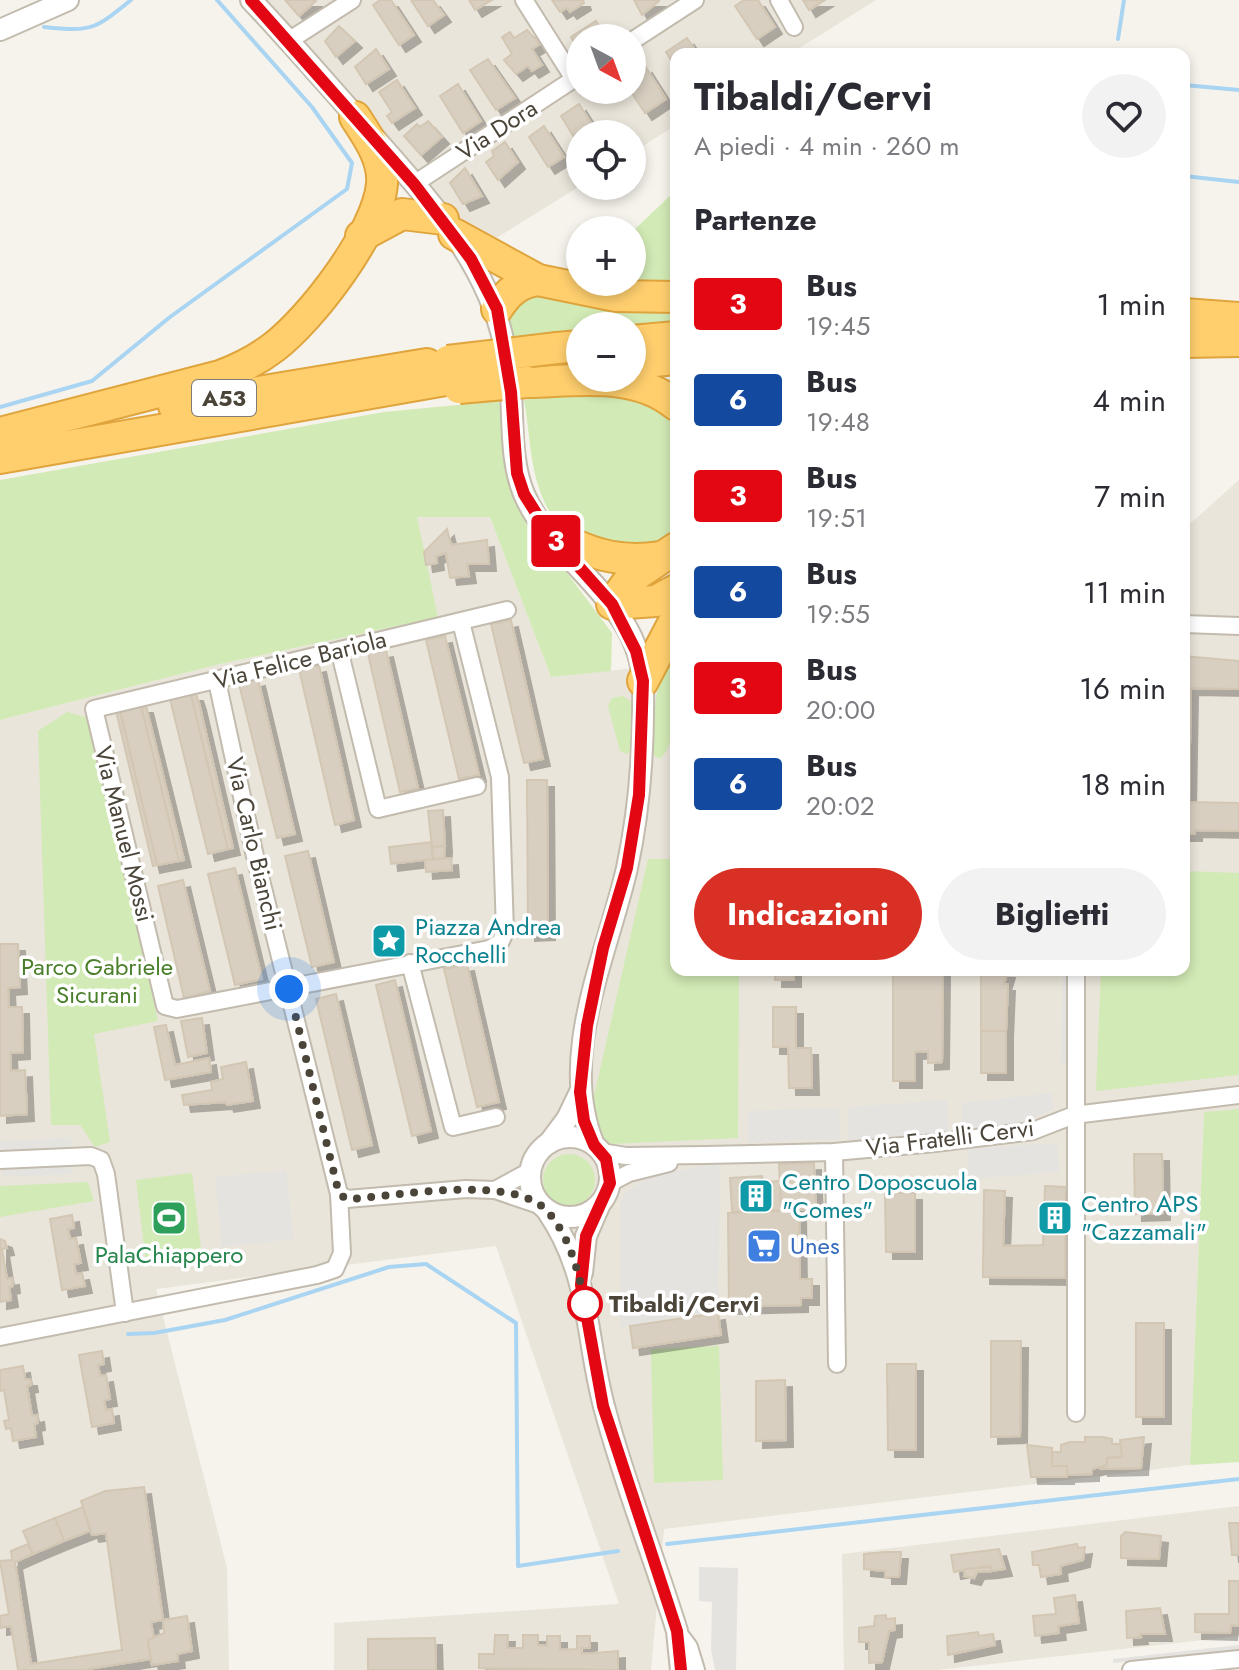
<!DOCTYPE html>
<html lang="it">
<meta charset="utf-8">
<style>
:root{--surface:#fff;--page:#f2f2f3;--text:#2b2b33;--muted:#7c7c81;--accent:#d93025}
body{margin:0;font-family:Jost,sans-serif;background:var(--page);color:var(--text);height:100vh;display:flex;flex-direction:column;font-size:30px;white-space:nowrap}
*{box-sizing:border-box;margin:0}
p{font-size:26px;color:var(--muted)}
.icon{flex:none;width:44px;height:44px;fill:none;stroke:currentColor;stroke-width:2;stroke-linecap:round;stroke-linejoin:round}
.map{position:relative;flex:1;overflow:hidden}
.side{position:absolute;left:670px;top:48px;width:520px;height:928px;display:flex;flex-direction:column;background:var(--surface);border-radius:16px;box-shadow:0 4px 12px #0003}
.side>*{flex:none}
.badge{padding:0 16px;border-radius:6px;font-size:28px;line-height:52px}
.needle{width:52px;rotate:139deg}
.buttons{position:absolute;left:566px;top:24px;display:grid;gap:16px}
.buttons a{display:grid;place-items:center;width:80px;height:80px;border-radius:50%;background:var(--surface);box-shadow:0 4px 12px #0003;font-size:40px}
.you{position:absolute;width:40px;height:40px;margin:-20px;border:6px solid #fff;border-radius:50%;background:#1a73e8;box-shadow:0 0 0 12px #1a73e833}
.map>.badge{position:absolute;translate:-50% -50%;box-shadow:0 0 0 4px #fff}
h2{padding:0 24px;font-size:30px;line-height:72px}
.round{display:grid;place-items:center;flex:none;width:84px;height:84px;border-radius:42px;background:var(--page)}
.overview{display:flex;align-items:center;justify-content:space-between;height:136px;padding:0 24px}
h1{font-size:38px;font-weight:700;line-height:60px}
.action{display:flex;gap:16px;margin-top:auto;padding:16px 24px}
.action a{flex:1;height:92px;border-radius:48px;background:var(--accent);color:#fff;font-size:32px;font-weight:700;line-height:92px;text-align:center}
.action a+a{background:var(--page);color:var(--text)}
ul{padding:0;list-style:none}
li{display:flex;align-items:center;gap:24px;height:96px;padding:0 24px}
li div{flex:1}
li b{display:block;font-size:30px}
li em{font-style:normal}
li .badge{min-width:88px;font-weight:700;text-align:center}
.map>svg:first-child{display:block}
.residential{fill:#eae5da;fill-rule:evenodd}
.green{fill:#d2eab5}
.parking{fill:#e5e3e0}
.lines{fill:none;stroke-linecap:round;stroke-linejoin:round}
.stream{stroke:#a9d4f2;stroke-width:4}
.building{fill:#d8cfc1;stroke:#d3c7b4;stroke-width:2;filter:url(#shadow)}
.minor-casing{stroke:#c2bbae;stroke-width:20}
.tertiary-casing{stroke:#c2bbae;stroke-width:24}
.motorway-casing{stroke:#e0a43c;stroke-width:34}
.minor{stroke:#fff;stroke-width:16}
.tertiary{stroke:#fff;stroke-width:20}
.motorway{stroke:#ffcf6e;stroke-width:30}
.motorway-bridge-casing{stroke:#e0a43c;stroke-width:34;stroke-linecap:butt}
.motorway-bridge{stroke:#ffcf6e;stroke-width:30}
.line-casing{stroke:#fff;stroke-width:18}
.line{stroke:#e30613;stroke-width:12}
.walk{stroke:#4b4439;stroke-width:8;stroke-dasharray:0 14.4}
.stop-dot{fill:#fff;stroke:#e30613;stroke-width:4}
.labels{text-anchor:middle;stroke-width:7;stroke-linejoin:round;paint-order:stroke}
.shield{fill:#fff;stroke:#817c74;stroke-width:2}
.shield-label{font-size:22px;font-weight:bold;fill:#4b4439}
.street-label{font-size:24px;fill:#4b4439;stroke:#fff}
.culture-label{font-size:24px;fill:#0d838f;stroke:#fff;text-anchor:start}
.park-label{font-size:24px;fill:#4a7f2a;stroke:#fff}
.shop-label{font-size:24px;fill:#366cbe;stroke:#fff;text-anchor:start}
.leisure-label{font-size:24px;fill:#27864d;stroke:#fff}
.stop-label{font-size:24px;font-weight:bold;fill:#4b4439;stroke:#fff;text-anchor:start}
</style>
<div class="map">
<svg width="1239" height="1670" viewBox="0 0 1239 1670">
<defs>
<filter id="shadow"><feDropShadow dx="7" dy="7" stdDeviation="0" flood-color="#0004"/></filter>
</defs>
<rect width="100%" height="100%" fill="#f6f3ec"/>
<g class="residential">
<path d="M260,0H876L790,54H676V125L632,153V134H580V186L490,242L455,214ZM580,38H632V90H580Z"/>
<polygon points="1239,480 1239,1116 1204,1112 1190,1465 664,1529 651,1670 334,1670 334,1623 619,1604 496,1246 156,1289 227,1568 229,1670 0,1670 0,720 220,664 438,617 416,517 490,517 551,677 674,664 676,659 676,970 1184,970 1184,529"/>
<polygon points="1239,1506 1239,1636 937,1670 844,1670 842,1554"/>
</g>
<g class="green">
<polygon points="676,190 676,281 632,281 632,232"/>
<polygon points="529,291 676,308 676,329 580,326 580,338 513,340 506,309"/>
<path d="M620,386L676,412V543L644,554L558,525C529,485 532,446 524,400Z"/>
<polygon points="499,401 513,493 540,537 612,633 611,671 551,677 490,517 417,517 438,617 220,664 0,720 0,480 384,412"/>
<path d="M676,635C676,659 681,748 659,759L653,754C654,701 655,685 676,635Z"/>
<polygon points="623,696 632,702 631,750 627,754 620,751 608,706 612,698"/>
<polygon points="67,712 89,718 158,1021 94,1034 110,1142 95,1147 80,1125 51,1125 38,731"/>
<polygon points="648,859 676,859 676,970 739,970 738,1138 611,1144 595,1131 594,1096"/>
<polygon points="1184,871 1239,873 1239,1075 1096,1091 1101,970 1184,970"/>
<polygon points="1239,1109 1239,1462 1190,1465 1204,1112"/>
<circle cx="569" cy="1180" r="26"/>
<polygon points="192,1173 202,1257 146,1264 136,1180"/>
<polygon points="88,1182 94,1201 0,1217 0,1186"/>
<polygon points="719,1346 723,1480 654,1483 651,1349"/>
</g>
<g class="parking">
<polygon points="1063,970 1068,970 1066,1063 1061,1063"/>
<polygon points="1052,1093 1054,1109 1013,1128 961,1132 962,1103"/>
<polygon points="947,1100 949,1133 848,1143 848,1107"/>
<polygon points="839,1108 840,1139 748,1142 747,1111"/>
<polygon points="71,1137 71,1147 1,1152 0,1142"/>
<polygon points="1057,1143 1059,1172 969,1179 967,1149"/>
<polygon points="720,1162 718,1311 620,1327 620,1201 628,1191 647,1178"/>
<polygon points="72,1164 72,1174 2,1177 2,1167"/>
<polygon points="286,1170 294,1239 222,1247 215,1177"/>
<polygon points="699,1567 738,1568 736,1670 715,1670 711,1649 712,1602 699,1601"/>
<polygon points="1239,1645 1239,1650 1113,1663 1113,1659"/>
</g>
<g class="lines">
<g class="stream">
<path d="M44,27C92,32 94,30 131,0"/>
<polyline points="1118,39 1124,0"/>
<polyline points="1184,85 1239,90"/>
<polyline points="1184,176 1239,182"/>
<polyline points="0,407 92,381 170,317 347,189 352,163 312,107 217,0"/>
<polyline points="128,1334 154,1333 225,1320 389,1267 426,1264 516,1323 518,1566 618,1551"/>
<polyline points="667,1544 1239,1479"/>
</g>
</g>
<g class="building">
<polygon points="285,0 315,0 316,1 299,16"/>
<polygon points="380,0 391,0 414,35 399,45 373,5"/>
<polygon points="411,0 433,0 444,15 428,26"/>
<polygon points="469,0 492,0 475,10"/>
<polygon points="552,0 583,0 584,3 570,12 567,8 560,12"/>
<polygon points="634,0 659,0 659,1 642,15"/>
<polygon points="744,0 758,0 775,27 757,39 735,6"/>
<polygon points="803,0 825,0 809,10"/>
<polygon points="596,21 607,38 580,38 580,51 571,37"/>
<polygon points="339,26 355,41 336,57 325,41"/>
<polygon points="527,30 540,44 532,49 542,65 532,71 528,66 516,74 504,60 512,54 502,37 510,32 514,38"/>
<polygon points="687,38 698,54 676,54 676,68 666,52"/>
<polygon points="376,49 389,69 366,84 355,67"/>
<polygon points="488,59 515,98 496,110 470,70"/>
<polygon points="645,66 666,99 645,113 630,90 632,75"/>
<polygon points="397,80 415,108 392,123 387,116 392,112 379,92"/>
<polygon points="458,84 481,121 463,133 440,96"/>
<polygon points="579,104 598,134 580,134 580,147 561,116"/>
<polygon points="428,121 442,137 421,155 404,136 417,124 420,127"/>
<polygon points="544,126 564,157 548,167 529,137"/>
<polygon points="505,142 518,162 498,180 486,162 494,156 492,151"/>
<polygon points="465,168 482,196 463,204 450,183"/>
<polygon points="447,529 451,545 487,540 489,564 467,564 469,576 450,578 446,553 436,556 437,563 426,565 424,552"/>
<polygon points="511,620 543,759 524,763 491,624"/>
<polygon points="445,636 479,775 459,779 426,640"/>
<polygon points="386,650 418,788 400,792 368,654"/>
<polygon points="1184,656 1239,661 1239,689 1191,688 1189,802 1239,803 1239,831 1195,830 1195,834 1184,834"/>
<polygon points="319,665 354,820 335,825 299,669"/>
<polygon points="258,679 295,834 277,838 239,684"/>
<polygon points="191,694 228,849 208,854 170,699"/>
<polygon points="196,694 199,703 233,848 228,849 191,694"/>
<polygon points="141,706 146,706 184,860 179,861"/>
<polygon points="141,706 179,861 157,865 120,710"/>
<polygon points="116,711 120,712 157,865 153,866"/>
<polygon points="527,780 547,780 548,933 528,934"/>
<polygon points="443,810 445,846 432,847 428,811"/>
<polygon points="431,842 433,859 391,864 389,847"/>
<polygon points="445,846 444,858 433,859 432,847"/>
<polygon points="308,851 334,962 312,967 285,856"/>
<polygon points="451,858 452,870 426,872 425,860"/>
<polygon points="235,868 262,979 235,985 208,874"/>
<polygon points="183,880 210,991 184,998 158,886"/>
<polygon points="0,944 18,944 20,987 8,988 9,1007 22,1007 23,1052 10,1053 11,1071 25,1070 27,1114 0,1116"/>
<polygon points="467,964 499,1102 477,1107 444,969"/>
<rect x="775" y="970" width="19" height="10"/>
<polygon points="893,970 943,970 942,1062 928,1063 928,1051 915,1052 915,1081 893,1081"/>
<polygon points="981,970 1008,971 1004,984 1008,984 1006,1031 981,1031"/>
<polygon points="395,980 431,1131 412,1136 376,985"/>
<polygon points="336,994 372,1145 352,1150 316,999"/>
<polygon points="773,1007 796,1007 796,1048 811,1048 812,1088 789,1088 788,1047 773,1047"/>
<polygon points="202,1018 207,1053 188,1057 181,1021"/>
<polygon points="166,1025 175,1065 209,1058 211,1072 165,1080 154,1027"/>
<rect x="981" y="1031" width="25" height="42"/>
<polygon points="246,1062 253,1101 227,1105 226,1102 184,1105 182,1095 212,1090 211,1082 223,1079 221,1067"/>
<polygon points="1134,1154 1162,1154 1163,1213 1135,1214"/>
<polygon points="814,1163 816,1209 781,1210 779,1164"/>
<polygon points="762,1176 763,1182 780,1181 781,1210 732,1212 730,1178"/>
<polygon points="1045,1186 1066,1187 1065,1278 983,1277 984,1190 1005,1191 1003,1246 1043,1245"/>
<polygon points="885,1193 915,1193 915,1252 886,1252"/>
<polygon points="799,1210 800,1279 812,1279 812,1298 801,1298 801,1305 729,1307 728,1213"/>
<polygon points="72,1215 74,1228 68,1229 70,1239 76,1238 81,1263 74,1264 76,1274 82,1273 85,1286 62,1290 50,1219"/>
<polygon points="0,1239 5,1241 7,1248 2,1249 7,1279 12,1278 13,1286 9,1287 11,1300 0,1302"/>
<polygon points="718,1313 721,1335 633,1348 630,1326"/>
<rect x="1136" y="1323" width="28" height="94"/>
<polygon points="991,1341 1021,1341 1020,1436 991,1437"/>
<polygon points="102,1351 104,1364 98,1365 100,1376 106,1375 110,1399 104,1400 106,1410 112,1409 114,1423 92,1427 79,1355"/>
<polygon points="887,1364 916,1364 916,1450 888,1450"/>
<polygon points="23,1366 25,1379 30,1379 31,1385 27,1386 32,1416 37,1415 38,1423 34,1424 36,1437 13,1441 11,1428 6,1429 4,1421 9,1420 4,1390 0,1391 0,1370"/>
<polygon points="785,1380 786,1440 756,1441 756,1381"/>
<polygon points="1085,1437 1103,1437 1112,1439 1112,1444 1122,1444 1122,1457 1107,1458 1107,1465 1092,1469 1092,1474 1067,1475 1067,1466 1052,1466 1052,1452 1061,1452 1061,1445 1070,1442 1085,1442"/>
<polygon points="1144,1437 1141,1468 1100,1469 1107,1465 1107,1458 1122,1457 1120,1440"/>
<polygon points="1027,1445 1052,1448 1052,1466 1067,1466 1067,1477 1031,1477"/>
<polygon points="144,1487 163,1620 151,1622 154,1639 148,1640 151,1659 82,1670 18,1670 11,1626 0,1628 0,1616 9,1614 0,1561 12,1560 11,1551 28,1544 33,1554 15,1562 31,1664 122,1650 106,1533 92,1535 81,1501 105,1491"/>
<polygon points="83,1507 90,1531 64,1541 55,1518"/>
<polygon points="55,1518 64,1541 33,1554 23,1531"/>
<polygon points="1229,1523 1239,1523 1239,1555 1232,1555"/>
<polygon points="1125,1532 1161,1536 1159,1559 1121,1558 1121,1536"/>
<polygon points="1077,1544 1078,1548 1085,1547 1083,1560 1060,1566 1061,1574 1041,1577 1039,1565 1033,1565 1032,1552"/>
<polygon points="999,1549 1005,1569 991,1571 991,1567 986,1566 954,1572 951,1555"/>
<polygon points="885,1552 901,1552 899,1577 885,1577 885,1571 864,1569 864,1554"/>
<polygon points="991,1567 991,1571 977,1572 974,1578 964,1576 965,1569"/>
<polygon points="1229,1581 1239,1581 1239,1626 1231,1625 1230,1633 1195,1632 1195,1614 1229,1614"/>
<polygon points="1075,1595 1079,1623 1058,1626 1059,1633 1035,1636 1033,1616 1056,1614 1054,1598"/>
<polygon points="1160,1608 1165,1634 1140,1634 1141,1637 1127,1638 1126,1611"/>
<polygon points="886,1615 886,1619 895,1618 895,1630 889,1631 882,1662 869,1663 869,1642 859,1642 859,1628 874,1626 875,1616"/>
<polygon points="187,1616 192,1651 177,1654 178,1661 152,1665 148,1640 164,1633 163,1620"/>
<polygon points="978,1632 979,1636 993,1634 995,1645 948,1655 947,1636"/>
<polygon points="495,1635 508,1635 507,1648 523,1648 523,1635 538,1635 538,1645 547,1646 547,1636 560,1636 560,1650 577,1649 577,1636 590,1636 590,1648 581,1648 582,1654 618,1651 618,1670 479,1668 479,1654 494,1654"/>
<polygon points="435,1638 436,1670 368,1670 368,1639"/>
</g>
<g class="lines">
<defs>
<g id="minor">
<polyline points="524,0 574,79"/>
<polyline points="779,0 794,27"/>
<polyline points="290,40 352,0"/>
<polyline points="632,41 695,0"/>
<polyline points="414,184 580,75"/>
<polyline points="461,622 500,777 505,932 500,943 489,949 177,1009 165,1006 94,709 507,610"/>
<polyline points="1184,624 1239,626"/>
<polyline points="340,653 378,809 477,786"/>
<polyline points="410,963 453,1127 496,1117"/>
<polyline points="601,1152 626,1156 706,1155 834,1152 935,1143 1033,1131 1074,1115 1239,1095"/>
<polyline points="834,1152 837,1364"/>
<polyline points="0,1160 91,1156 101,1160 106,1174 125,1313"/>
<polyline points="610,1183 629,1173 669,1163"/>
<polyline points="495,1190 542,1206"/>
<polyline points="339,1194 347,1199 466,1189 495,1190 530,1171"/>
<polyline points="0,1337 317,1275 335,1269 342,1253 339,1194 254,852 217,681"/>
<polyline points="1076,1413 1076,970"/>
<polyline points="677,1631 689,1647 696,1670"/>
<polyline points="1131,1670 1239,1659"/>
</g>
<g id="tertiary">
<path d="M251,0C290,41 327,84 365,127C422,193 486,257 504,344"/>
<polyline points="0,30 68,0"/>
<path d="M511,392C513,425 511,463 524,494C554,564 642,602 643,686C644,747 640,808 627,868C607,956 557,1056 594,1145"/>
<circle cx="570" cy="1177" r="40"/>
<polyline points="549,1143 567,1119 580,1092"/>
<path d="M548,1212C592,1277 585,1338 605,1410C625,1485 654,1557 677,1631L681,1670"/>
<polyline points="582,1273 586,1236 599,1206"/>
</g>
<g id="motorway">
<polyline points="454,234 538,280 616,296 676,297"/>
<polyline points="361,236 402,214 443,219"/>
<path d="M497,309C508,292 518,283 538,280"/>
<polyline points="1184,314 1239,318"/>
<polyline points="632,341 676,337"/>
<polyline points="1184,342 1239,341"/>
<polyline points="557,348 580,346"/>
<polyline points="632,363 676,359"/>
<path d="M528,382C579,381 635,371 676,405"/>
<polyline points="174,406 427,364"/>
<path d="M0,433L220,376C239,369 257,360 274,347C311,319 378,232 382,184C384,159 368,137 355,117"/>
<polyline points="0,458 457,378"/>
<path d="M548,532C586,552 617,564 660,557"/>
<polyline points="676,548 630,579 612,604 656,601 676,590"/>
<polyline points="643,681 676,618"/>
</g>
</defs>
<use href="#minor" class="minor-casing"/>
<use href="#tertiary" class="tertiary-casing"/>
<use href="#motorway" class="motorway-casing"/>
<use href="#minor" class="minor"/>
<use href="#tertiary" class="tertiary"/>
<use href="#motorway" class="motorway"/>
<defs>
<g id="motorway-bridge">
<polyline points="448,361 557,348"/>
<polyline points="459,388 528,382"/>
</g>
</defs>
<use href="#motorway-bridge" class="motorway-bridge-casing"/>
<use href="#motorway-bridge" class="motorway-bridge"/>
</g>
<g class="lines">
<defs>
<polyline id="line" points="251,0 414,184 471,259 497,309 511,392 517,473 524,494 548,532 612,604 636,651 643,681 639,795 627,868 603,948 587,1026 580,1092 584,1121 594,1145 606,1159 610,1183 586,1236 581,1285 603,1406 677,1631 681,1670"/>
</defs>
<use href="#line" class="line-casing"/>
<use href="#line" class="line"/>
<path class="walk" d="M289,989L339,1194L347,1199C396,1197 515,1172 549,1213C573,1242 580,1279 587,1315L585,1304"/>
</g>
<defs>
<symbol id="sight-square" viewBox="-11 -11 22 22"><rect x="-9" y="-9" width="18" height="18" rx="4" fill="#0f9aa8" stroke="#fff"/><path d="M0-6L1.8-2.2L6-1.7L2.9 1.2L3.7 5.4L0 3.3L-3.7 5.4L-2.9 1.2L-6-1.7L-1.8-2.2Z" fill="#fff"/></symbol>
<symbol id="building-square" viewBox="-11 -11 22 22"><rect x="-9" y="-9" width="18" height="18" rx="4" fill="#0f9aa8" stroke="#fff"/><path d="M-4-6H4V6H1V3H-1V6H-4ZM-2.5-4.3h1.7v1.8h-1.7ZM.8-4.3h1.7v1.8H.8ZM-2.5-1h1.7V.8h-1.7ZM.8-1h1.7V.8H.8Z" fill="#fff"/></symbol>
<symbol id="stadium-square" viewBox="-11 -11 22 22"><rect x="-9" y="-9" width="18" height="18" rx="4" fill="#2e9e5b" stroke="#fff"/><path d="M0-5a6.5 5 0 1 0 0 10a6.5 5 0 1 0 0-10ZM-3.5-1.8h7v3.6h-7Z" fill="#fff"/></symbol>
<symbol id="supermarket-square" viewBox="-11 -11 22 22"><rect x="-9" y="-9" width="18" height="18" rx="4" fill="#3f7fe0" stroke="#fff"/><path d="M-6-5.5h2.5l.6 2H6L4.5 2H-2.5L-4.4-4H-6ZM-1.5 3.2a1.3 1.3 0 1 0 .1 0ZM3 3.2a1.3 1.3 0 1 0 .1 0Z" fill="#fff"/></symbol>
</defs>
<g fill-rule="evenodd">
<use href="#sight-square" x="369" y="921" width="40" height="40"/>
<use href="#building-square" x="736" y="1176" width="40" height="40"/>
<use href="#stadium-square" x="149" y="1198" width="40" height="40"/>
<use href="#building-square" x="1035" y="1198" width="40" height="40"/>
<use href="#supermarket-square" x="744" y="1226" width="40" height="40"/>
</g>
<circle class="stop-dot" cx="585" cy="1304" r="16"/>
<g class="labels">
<rect class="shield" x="192" y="380" width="64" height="36" rx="6"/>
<g class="shield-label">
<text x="224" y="406">A53</text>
</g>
<g class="street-label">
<text transform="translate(497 130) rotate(-33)" y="8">Via Dora</text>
<text transform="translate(300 660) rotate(-14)" y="8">Via Felice Bariola</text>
<text transform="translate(124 834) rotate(76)" y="8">Via Manuel Mossi</text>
<text transform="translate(254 844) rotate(77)" y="8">Via Carlo Bianchi</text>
<text transform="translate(950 1138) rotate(-7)" y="8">Via Fratelli Cervi</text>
</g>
<g class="culture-label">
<text x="415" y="935">Piazza Andrea<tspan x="415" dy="28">Rocchelli</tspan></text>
<text x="782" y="1190">Centro Doposcuola<tspan x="782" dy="28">"Comes"</tspan></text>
<text x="1081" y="1212">Centro APS<tspan x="1081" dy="28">"Cazzamali"</tspan></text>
</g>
<g class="park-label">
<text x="97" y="975">Parco Gabriele<tspan x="97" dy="28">Sicurani</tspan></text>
</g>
<g class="shop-label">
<text x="790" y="1254">Unes</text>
</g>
<g class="leisure-label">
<text x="169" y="1263">PalaChiappero</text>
</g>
<g class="stop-label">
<text x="609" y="1312">Tibaldi/Cervi</text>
</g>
</g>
</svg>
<div class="buttons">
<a><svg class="needle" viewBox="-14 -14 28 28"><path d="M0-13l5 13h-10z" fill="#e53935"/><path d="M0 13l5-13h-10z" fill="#7c7c81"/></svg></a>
<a><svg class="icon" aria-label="locate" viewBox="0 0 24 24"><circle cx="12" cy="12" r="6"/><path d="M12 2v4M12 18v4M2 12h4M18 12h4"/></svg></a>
<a>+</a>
<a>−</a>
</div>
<div class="you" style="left:289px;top:989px"></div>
<b class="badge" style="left:556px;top:541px;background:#e30613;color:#fff">3</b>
<section class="side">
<div class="overview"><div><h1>Tibaldi/Cervi</h1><p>A piedi · 4 min · 260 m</p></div><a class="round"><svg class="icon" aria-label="heart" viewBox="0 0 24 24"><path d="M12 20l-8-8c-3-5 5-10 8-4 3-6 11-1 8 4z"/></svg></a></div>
<h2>Partenze</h2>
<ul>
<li><span class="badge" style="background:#e30613;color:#fff">3</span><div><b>Bus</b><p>19:45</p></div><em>1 min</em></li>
<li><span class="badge" style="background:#13499f;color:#fff">6</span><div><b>Bus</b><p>19:48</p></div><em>4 min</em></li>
<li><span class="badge" style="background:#e30613;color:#fff">3</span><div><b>Bus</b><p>19:51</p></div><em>7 min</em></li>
<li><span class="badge" style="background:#13499f;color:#fff">6</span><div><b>Bus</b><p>19:55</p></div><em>11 min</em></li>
<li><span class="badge" style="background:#e30613;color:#fff">3</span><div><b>Bus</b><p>20:00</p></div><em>16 min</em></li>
<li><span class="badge" style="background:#13499f;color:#fff">6</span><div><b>Bus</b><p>20:02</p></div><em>18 min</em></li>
</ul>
<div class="action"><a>Indicazioni</a><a>Biglietti</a></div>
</section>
</div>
